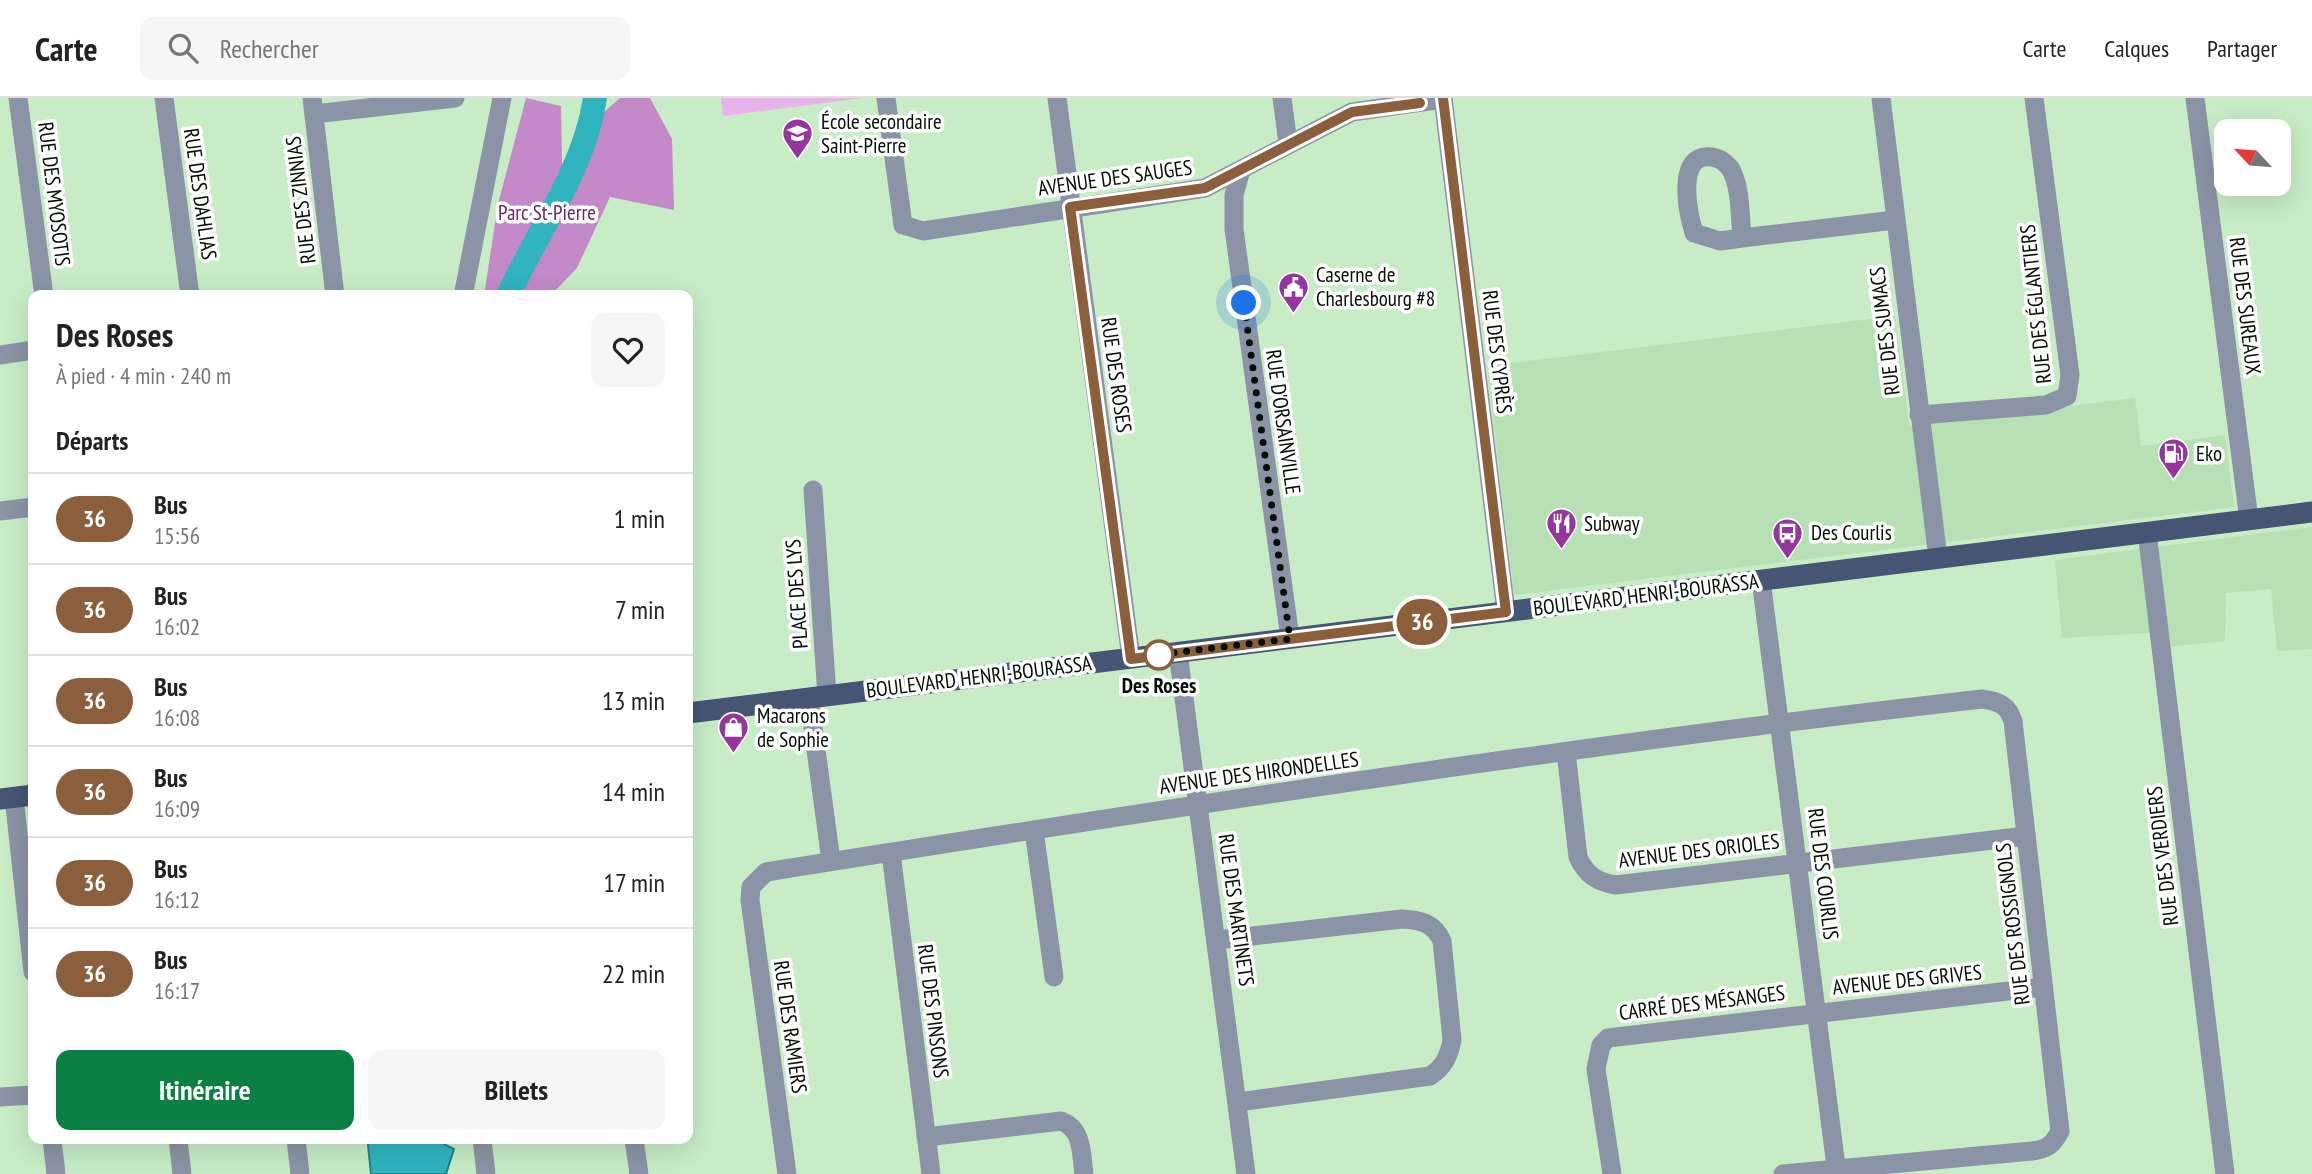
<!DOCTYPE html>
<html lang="fr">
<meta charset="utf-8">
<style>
:root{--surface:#fff;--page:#f6f6f6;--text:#222;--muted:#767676;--line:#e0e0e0;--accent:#0b8043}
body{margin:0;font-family:"PT Sans Narrow",sans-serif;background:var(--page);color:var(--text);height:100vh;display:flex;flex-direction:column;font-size:26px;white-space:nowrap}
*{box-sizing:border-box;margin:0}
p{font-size:23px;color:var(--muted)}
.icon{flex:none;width:38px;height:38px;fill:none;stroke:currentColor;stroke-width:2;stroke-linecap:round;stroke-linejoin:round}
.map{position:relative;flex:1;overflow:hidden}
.panel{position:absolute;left:28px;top:192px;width:665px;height:854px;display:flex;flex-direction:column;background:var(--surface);border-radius:14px;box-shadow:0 7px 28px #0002}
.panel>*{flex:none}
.badge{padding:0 14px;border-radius:23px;font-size:24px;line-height:46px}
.needle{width:46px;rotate:296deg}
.tools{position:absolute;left:2214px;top:21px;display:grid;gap:14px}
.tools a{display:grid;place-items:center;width:77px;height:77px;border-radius:14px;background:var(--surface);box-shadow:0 7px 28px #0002;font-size:35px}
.you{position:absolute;width:35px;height:35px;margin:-18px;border:5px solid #fff;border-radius:50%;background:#1a73e8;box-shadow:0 0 0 10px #1a73e833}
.map>.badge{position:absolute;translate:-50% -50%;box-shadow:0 0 0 4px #fff}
h2{padding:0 28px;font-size:26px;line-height:63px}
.round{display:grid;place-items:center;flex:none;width:74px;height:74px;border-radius:14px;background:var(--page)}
.overview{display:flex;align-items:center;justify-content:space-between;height:119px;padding:0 28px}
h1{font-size:33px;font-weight:700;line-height:52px}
.button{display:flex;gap:14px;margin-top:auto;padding:14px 28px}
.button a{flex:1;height:80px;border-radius:14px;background:var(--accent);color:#fff;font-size:28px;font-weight:700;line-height:80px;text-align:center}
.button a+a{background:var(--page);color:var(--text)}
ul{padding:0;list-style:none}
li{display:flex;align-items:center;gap:21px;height:91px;padding:0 28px;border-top:2px solid var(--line)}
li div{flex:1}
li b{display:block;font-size:26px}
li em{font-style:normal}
li .badge{min-width:77px;font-weight:700;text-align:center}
header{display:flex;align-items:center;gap:42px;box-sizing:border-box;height:98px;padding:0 35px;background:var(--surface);border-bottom:2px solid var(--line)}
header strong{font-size:33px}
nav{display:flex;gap:38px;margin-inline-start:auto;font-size:24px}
.search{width:490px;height:63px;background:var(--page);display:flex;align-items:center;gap:18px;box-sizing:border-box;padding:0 24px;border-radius:14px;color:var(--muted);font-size:26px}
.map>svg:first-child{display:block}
.built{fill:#b7e1b5}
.green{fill:#e8b2ed}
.forest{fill:#c389c8}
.water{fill:#30b4c0;stroke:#238288;stroke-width:2}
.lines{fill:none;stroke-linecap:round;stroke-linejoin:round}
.river{stroke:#30b4c0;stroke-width:24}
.minor{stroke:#8b94a6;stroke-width:19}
.major{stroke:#465574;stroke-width:21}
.line-casing{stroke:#fff;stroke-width:16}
.line{stroke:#8b5e3c;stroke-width:10}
.walk{stroke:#040f04;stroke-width:7;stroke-dasharray:0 12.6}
.stop-dot{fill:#fff;stroke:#8b5e3c;stroke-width:3.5}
.labels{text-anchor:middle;stroke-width:7;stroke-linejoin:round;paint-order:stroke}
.poi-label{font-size:21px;fill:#040f04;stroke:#fff;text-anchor:start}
.street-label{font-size:21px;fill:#040f04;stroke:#fff}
.park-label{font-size:21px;fill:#6a2470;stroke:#fff}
.stop-label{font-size:21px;font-weight:bold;fill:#040f04;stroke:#fff}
</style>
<header>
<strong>Carte</strong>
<div class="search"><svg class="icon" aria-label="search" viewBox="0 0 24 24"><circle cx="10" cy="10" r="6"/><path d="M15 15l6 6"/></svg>Rechercher</div>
<nav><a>Carte</a><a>Calques</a><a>Partager</a></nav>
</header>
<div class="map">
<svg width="2312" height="1076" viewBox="0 0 2312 1076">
<rect width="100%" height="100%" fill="#c7ecc6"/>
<g class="built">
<polygon points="1895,218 1909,328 2135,300 2141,348 2225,337 2234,409 1514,497 1487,268"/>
<polygon points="2312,429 2312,551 2277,553 2271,491 2226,495 2225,543 2167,549 2164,534 2062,540 2055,462"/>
</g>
<polygon class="green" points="721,0 863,0 723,18"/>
<polygon class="forest" points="526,0 561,8 562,66 587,29 620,0 650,0 672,41 674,112 610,99 577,170 550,198 484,198 498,106"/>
<polygon class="water" points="371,1041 434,1041 454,1051 446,1076 371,1076 368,1047"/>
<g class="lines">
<path class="river" d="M508,198C538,131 584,74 595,0"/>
<g class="minor">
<polyline points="18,0 44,198"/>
<polyline points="164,0 190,198"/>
<polyline points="312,0 335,198"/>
<polyline points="886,0 903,127 923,133 1205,90 1352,14 1443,1"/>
<polyline points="1057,0 1131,560"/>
<polyline points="1282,0 1288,45"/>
<polyline points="1443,0 1506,514"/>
<polyline points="1881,0 1938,460"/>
<polyline points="2195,0 2249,422"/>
<polyline points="314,16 455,0"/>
<polyline points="1241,72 1234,97 1234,131 1290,540"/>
<path d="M1742,140L1720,143L1694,135C1688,115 1675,54 1712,59C1719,60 1726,65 1730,70C1741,87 1740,120 1742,140L1895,122"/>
<polyline points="463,198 502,0"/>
<polyline points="0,257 33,252"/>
<polyline points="1919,317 2046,307 2067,298 2070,277 2034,0"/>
<polyline points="813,392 827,598"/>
<polyline points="0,413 33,409"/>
<polyline points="2147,434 2225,1076"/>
<polyline points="1761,482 1837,1076"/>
<polyline points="1178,554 1246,1076"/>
<polyline points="809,600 831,763"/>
<path d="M1566,654L1578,759C1586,777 1597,784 1616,787L2026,738"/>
<polyline points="14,699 33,874"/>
<polyline points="1034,732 1054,879"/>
<polyline points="891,755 931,1076"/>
<path d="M1217,842L1402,821C1421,822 1434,825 1442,843L1452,942C1449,958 1444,969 1430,978L1238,1004"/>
<polyline points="0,999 33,997"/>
<path d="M926,1039L1061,1023C1083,1031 1081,1055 1084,1076"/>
<polyline points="52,1041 56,1076"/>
<polyline points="178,1041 182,1076"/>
<polyline points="296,1041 300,1076"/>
<polyline points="482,1041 486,1076"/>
<polyline points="634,1041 639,1076"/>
<path d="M787,1076L750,802L751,789L766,774C1170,710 1575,647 1982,601C1998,603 2008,607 2013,623L2060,1033C2053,1047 2047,1051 2032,1053L1783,1076"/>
<polyline points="1612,1076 1596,971 1601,947 1608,940 2043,889"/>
</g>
<g class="major">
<polyline points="688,615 2312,414"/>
<polyline points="0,701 33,697"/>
</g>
</g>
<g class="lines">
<defs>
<polyline id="line" points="1420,5 1352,14 1205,90 1070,109 1131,561 1506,514 1443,0"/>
</defs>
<use href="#line" class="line-casing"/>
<use href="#line" class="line"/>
<polyline class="walk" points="1159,557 1154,557 1290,541 1244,205"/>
</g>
<defs>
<symbol id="school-pin" viewBox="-11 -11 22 30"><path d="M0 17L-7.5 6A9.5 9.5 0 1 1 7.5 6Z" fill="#95359e" stroke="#fff"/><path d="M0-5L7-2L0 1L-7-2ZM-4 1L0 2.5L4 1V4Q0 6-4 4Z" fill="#fff"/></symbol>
<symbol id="civic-pin" viewBox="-11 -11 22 30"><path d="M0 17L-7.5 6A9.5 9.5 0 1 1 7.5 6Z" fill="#95359e" stroke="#fff"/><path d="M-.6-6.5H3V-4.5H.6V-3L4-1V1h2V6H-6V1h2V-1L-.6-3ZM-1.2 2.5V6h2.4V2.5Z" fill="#fff"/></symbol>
<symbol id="fuel-pin" viewBox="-11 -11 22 30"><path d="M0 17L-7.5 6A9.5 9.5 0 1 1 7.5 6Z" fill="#95359e" stroke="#fff"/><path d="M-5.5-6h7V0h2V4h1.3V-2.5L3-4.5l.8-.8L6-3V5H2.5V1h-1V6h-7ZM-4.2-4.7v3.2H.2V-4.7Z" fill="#fff"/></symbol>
<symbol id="restaurant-pin" viewBox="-11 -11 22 30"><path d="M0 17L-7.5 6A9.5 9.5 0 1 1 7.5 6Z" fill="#95359e" stroke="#fff"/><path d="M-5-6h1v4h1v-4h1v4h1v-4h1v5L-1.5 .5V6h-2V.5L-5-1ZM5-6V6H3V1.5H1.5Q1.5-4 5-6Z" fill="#fff"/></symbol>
<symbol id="bus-pin" viewBox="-11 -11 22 30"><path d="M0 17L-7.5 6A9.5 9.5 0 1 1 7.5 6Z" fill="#95359e" stroke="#fff"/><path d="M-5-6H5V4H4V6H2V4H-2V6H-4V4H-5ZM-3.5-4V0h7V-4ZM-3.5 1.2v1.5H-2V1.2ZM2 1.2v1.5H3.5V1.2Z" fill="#fff"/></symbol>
<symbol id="shop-pin" viewBox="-11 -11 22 30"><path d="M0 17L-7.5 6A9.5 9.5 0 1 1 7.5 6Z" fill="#95359e" stroke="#fff"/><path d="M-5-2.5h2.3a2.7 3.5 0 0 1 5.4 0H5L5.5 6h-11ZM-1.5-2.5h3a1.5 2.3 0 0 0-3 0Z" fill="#fff"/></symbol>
</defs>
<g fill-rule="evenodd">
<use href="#school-pin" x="780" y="18" width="35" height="47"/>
<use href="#civic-pin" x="1276" y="172" width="35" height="47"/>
<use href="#fuel-pin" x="2156" y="338" width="35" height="47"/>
<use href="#restaurant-pin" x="1544" y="408" width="35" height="47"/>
<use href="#bus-pin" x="1770" y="418" width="35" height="47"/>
<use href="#shop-pin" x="716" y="612" width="35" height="47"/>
</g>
<circle class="stop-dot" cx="1159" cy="557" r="14"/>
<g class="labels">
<g class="poi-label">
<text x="821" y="31">École secondaire<tspan x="821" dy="24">Saint-Pierre</tspan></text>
<text x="1316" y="184">Caserne de<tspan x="1316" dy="24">Charlesbourg #8</tspan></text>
<text x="2196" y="363">Eko</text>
<text x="1584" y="433">Subway</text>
<text x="1811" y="442">Des Courlis</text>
<text x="757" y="625">Macarons<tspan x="757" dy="24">de Sophie</tspan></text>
</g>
<g class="street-label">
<text transform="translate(1115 80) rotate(-8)" y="7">AVENUE DES SAUGES</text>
<text transform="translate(54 96) rotate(83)" y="7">RUE DES MYOSOTIS</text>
<text transform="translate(200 96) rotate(82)" y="7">RUE DES DAHLIAS</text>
<text transform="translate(301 102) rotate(-97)" y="7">RUE DES ZINNIAS</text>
<text transform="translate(2036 206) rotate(-96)" y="7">RUE DES ÉGLANTIERS</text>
<text transform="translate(2245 208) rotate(83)" y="7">RUE DES SUREAUX</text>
<text transform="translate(1885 233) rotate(-97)" y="7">RUE DES SUMACS</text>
<text transform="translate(1497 254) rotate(83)" y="7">RUE DES CYPRÈS</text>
<text transform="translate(1116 277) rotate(82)" y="7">RUE DES ROSES</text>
<text transform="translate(1283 324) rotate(82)" y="7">RUE D'ORSAINVILLE</text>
<text transform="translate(797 496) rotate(-94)" y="7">PLACE DES LYS</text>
<text transform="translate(1646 497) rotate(-7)" y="7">BOULEVARD HENRI-BOURASSA</text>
<text transform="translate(979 579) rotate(-7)" y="7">BOULEVARD HENRI-BOURASSA</text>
<text transform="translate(1259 675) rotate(-8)" y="7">AVENUE DES HIRONDELLES</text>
<text transform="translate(1699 753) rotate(-7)" y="7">AVENUE DES ORIOLES</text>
<text transform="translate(2163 758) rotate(-97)" y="7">RUE DES VERDIERS</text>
<text transform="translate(1823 776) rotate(83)" y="7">RUE DES COURLIS</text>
<text transform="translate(1236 812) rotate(82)" y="7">RUE DES MARTINETS</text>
<text transform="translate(2013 826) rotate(-97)" y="7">RUE DES ROSSIGNOLS</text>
<text transform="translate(1907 882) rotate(-6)" y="7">AVENUE DES GRIVES</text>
<text transform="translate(1702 905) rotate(-7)" y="7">CARRÉ DES MÉSANGES</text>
<text transform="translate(933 913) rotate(83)" y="7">RUE DES PINSONS</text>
<text transform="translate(790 929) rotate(82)" y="7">RUE DES RAMIERS</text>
</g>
<g class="park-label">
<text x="547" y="122">Parc St-Pierre</text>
</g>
<g class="stop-label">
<text x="1159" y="595">Des Roses</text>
</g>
</g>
</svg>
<div class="tools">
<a><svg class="needle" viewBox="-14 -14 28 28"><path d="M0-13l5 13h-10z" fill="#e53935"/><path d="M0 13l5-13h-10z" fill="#767676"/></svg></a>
</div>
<div class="you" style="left:1244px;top:205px"></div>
<b class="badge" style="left:1422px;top:524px;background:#8b5e3c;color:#fff">36</b>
<section class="panel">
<div class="overview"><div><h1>Des Roses</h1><p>À pied · 4 min · 240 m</p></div><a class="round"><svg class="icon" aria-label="heart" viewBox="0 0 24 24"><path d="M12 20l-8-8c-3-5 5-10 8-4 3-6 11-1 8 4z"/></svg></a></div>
<h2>Départs</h2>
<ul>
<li><span class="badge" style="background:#8b5e3c;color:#fff">36</span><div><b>Bus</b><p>15:56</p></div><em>1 min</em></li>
<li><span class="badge" style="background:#8b5e3c;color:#fff">36</span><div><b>Bus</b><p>16:02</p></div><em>7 min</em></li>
<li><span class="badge" style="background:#8b5e3c;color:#fff">36</span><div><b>Bus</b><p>16:08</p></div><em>13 min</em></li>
<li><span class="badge" style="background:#8b5e3c;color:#fff">36</span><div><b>Bus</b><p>16:09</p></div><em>14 min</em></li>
<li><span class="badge" style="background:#8b5e3c;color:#fff">36</span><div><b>Bus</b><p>16:12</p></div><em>17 min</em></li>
<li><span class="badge" style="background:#8b5e3c;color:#fff">36</span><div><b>Bus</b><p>16:17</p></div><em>22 min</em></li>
</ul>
<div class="button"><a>Itinéraire</a><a>Billets</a></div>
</section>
</div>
